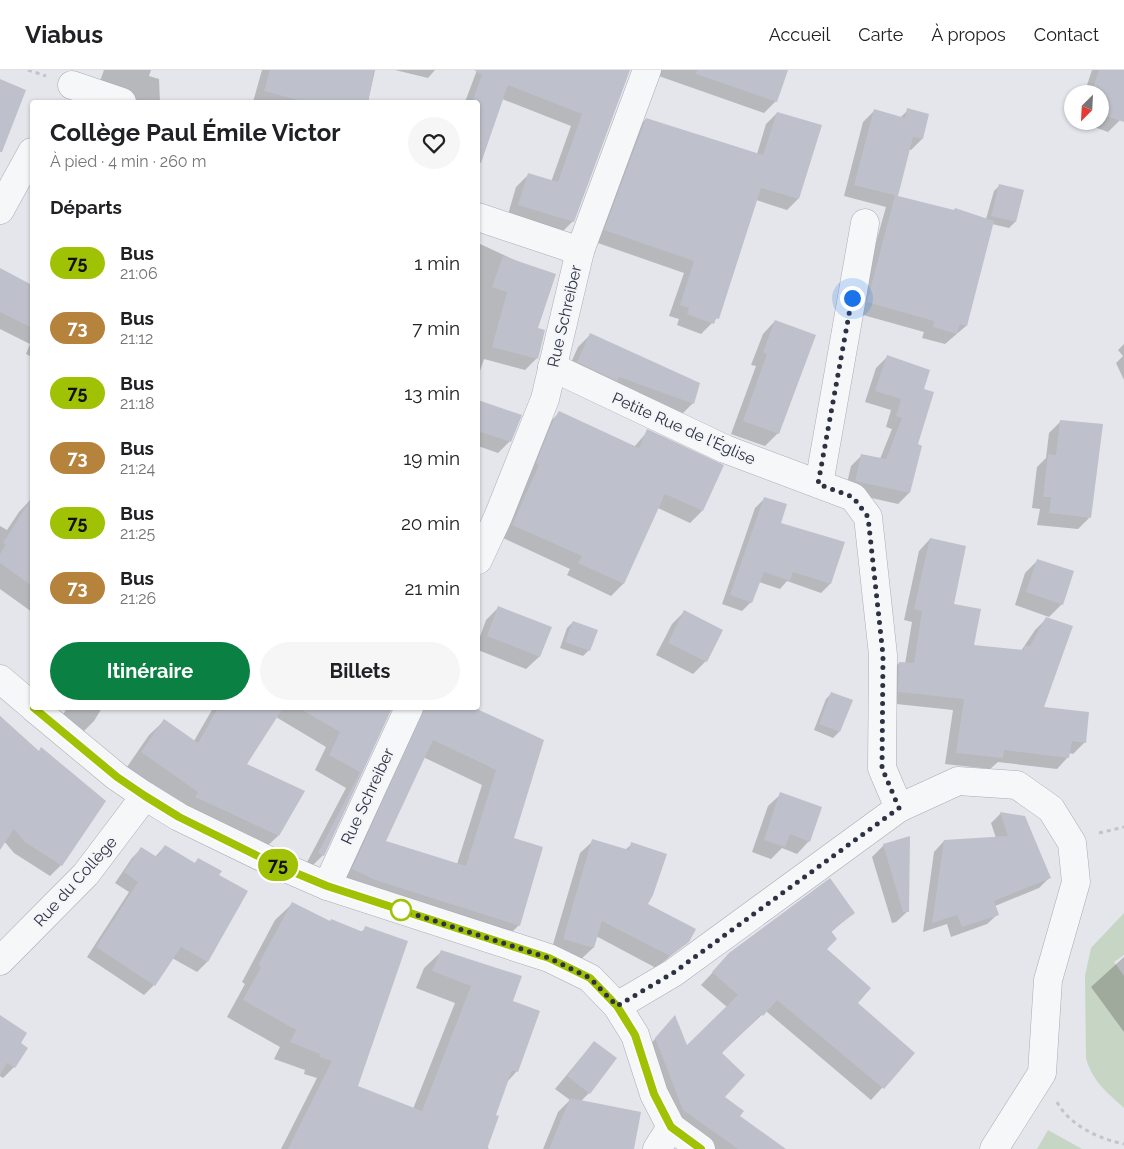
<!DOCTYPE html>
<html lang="fr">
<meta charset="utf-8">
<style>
:root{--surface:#fff;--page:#f6f6f6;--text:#202124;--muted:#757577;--line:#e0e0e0;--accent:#0b8043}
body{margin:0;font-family:Raleway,sans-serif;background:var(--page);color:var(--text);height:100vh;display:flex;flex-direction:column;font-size:19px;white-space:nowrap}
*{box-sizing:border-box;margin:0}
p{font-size:16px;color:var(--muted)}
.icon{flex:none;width:28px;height:28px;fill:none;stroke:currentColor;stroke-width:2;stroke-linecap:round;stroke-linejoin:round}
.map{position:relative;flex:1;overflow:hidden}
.drawer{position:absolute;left:30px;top:30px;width:450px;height:610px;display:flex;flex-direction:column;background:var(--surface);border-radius:5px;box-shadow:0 1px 4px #0004}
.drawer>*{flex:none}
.badge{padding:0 10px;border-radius:16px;font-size:18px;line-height:32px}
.needle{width:32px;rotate:204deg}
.buttons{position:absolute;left:1064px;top:15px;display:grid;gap:10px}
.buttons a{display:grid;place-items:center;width:45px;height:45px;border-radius:50%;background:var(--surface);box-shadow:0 1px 4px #0004;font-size:25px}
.you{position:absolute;width:25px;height:25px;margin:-12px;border:4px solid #fff;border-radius:50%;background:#1a73e8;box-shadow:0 0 0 8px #1a73e833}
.map>.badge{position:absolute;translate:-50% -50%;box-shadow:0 0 0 2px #fff}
h2{padding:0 20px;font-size:19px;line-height:45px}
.round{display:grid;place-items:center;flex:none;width:52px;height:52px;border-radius:26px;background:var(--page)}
.head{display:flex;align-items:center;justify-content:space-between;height:85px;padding:0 20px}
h1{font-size:24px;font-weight:700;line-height:38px}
.action{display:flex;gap:10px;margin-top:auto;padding:10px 20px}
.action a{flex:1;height:58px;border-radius:30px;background:var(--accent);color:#fff;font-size:20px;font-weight:700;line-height:58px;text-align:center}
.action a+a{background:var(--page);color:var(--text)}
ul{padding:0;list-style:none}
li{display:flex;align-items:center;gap:15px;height:65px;padding:0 20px}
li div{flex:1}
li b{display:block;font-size:19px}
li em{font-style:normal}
li .badge{min-width:55px;font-weight:700;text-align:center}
header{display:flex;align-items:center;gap:30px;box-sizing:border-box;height:70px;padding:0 25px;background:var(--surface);border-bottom:1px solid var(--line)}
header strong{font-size:24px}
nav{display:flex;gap:28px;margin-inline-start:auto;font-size:18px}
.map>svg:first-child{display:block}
.green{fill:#c7d5c5}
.shadow{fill:#0003;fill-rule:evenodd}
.building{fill:#bec1cb;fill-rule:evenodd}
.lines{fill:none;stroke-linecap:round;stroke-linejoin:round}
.minor-casing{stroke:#a9acb5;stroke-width:29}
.path{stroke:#c1c4ca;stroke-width:3;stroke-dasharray:4 4;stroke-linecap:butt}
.minor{stroke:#f6f7f9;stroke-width:28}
.line-casing{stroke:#fff;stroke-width:11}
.line{stroke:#9fc204;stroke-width:8}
.walk{stroke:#2c3243;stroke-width:5;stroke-dasharray:0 9}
.stop-dot{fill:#fff;stroke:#9fc204;stroke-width:2.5}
.labels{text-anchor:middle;stroke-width:4.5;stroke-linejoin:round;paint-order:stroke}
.street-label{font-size:16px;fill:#2c3243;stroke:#f3f5f8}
</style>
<header>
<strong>Viabus</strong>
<nav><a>Accueil</a><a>Carte</a><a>À propos</a><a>Contact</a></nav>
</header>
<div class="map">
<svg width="1124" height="1079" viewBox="0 0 1124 1079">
<rect width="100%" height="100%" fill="#e4e6eb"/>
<g class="green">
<path d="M1124,843V885L1114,892L1124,906V1038C1107,1022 1092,1011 1086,988L1085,906L1091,878Z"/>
<polygon points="1048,1060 1082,1079 1037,1079"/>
</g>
<g class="shadow">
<polygon points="104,0 151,0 149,6 159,9 160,32 100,32 93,30"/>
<polygon points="262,0 375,0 368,32 253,32"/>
<polygon points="395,0 435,0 428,8"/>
<polygon points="477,0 625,0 573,151 561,163 507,148 516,117 528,105 551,112 571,56 502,29 478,99 478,32 465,32"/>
<polygon points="655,0 787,0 776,31 764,43 653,4"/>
<polygon points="1092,0 1124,0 1124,38 1120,50 1108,62 1077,51 1100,51 1100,24 1084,24"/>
<polygon points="908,40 922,69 911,80 908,79 896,127 986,149 994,121 1000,115 1023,121 1015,152 1009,158 992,154 966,256 945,274 922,268 924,262 856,243 886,137 844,126 863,52 874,41 900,48"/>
<polygon points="777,43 821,56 798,129 787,140 756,130 717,248 701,264 677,255 679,249 669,246 684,203 595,172 635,60 646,49 757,84 766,54"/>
<polygon points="478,173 521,193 536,259 544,261 536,289 525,300 484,289 478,307"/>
<polygon points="0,200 32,216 32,287 26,284 30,274 0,259"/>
<polygon points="775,251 778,363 765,376 731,364 756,296 751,295 763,264"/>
<polygon points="590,265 693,333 680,346 566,304 578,277"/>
<polygon points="1124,274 1124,310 1116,293 1123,286 1118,280"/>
<polygon points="887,287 922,319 909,423 898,434 845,422 851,396 862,385 880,389 892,359 886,357 891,340 865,332 876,298"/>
<polygon points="478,331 520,346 510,371 498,383 478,376"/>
<polygon points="560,342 634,377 648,361 722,396 702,441 690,453 658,438 623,514 611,526 567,505 570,499 501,467 548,354"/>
<polygon points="1061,351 1089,448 1078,459 1037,455 1040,439 1032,438 1037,397 1046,388 1049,363"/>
<polygon points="32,428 32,542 0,519 0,456 7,460 19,442"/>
<polygon points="764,429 780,454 843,473 830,514 821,523 787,511 780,519 759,512 751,532 742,541 722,534 755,438"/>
<polygon points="930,469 953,535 973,576 1021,581 1035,560 1046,549 1043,638 1085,672 1073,684 1069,683 1068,687 1057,699 998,692 990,699 945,694 953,640 887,633 888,604 899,593 905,594 912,552 904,550 919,481"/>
<polygon points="1038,490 1062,534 1049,547 1015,535 1025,503"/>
<polygon points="498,538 550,558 539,587 526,599 478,580 478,572 486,550"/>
<polygon points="684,542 721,561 706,591 693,604 656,585 672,554"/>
<polygon points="573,552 589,580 583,586 560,578 567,558"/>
<polygon points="832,623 839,662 833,668 814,660 826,629"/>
<polygon points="67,638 102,638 94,651 78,667 59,651"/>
<polygon points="213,638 391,638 323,785 308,800 304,798 346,718 315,700 326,677 276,647 246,695 278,766 263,780 181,742 127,697 149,665 164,651 194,671"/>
<path d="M396,638H472L542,671L512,769L519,855L504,870L338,814ZM423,687L482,715L457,794L384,772Z"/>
<polygon points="0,646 38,682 41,679 61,795 50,806 14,783 4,771 0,778"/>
<polygon points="781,724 809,771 797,784 782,778 771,789 752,782 768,736"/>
<polygon points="1001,743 1049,808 1039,818 995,836 998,844 987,854 951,867 947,854 923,862 934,782 944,771 996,768 991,753"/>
<polygon points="593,771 625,780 632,774 646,834 688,871 656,898 596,866 593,878 580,890 551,881 580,783"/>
<polygon points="884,775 908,841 896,852 892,853 872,787"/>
<polygon points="165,776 194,794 198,790 218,805 246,821 207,892 197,902 172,888 154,915 144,925 87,887 129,822 115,813 132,788 142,778 155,787"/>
<polygon points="292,834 330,852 361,862 366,858 357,1017 413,1039 455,933 416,918 424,898 441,882 512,932 517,1001 507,1012 494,1046 487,1077 489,1079 281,1079 317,1008 304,1004 305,1000 274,989 280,977 227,947 245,914 242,912 275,850"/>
<polygon points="853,843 830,863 825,879 856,933 913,984 871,1030 766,941 721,983 723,1027 738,1046 756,1079 711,1079 673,1052 644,981 675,947 686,977 727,937 701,915 730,884"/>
<polygon points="1124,887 1124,962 1091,917"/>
<polygon points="0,947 19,973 26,978 14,997 3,1008 0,1006"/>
<polygon points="594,972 589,1023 580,1032 633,1079 543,1079 558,1042 570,1030 555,1019"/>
</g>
<g class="building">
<polygon points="270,0 374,0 368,32 305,32 264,21"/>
<polygon points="474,0 630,0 574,152 518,135 528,103 558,112 582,44 508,15 481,93 478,92 478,32 472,32 482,5"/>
<polygon points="697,0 788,0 777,32 696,4"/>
<polygon points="1099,0 1124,0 1124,52 1100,44 1100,24 1091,24"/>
<polygon points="0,9 26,20 2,82 0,82"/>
<polygon points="907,38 929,44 923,69 913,67 898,126 954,140 955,138 994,151 967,256 960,254 957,264 933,257 934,251 867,232 895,125 898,126 854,115 874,39 905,48"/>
<polygon points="777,42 822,55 799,129 761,118 719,249 716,248 714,254 687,244 689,238 680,235 694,191 604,160 646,48 763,85"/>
<polygon points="999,114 1024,120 1016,152 991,146"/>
<polygon points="503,186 556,204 538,258 545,260 538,289 492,277 507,222 492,217"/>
<polygon points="0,198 32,215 32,258 0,242"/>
<polygon points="775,250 816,265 779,364 743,351 767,284 763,282"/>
<polygon points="590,263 700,313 694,334 619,307 617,311 577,292"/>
<polygon points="887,285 930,300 924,319 934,322 918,374 922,376 910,423 855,411 861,384 886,389 902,348 896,346 901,329 875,321"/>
<polygon points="478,330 522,345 511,372 478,361"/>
<polygon points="559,341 639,378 647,359 724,395 703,441 665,424 624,514 578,493 582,486 512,455 539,395 536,393 551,355"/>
<polygon points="1060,350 1103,354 1091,448 1049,443 1051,427 1043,427 1048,384 1056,385"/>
<polygon points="32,427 32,516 0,493 0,484 6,474 3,473"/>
<polygon points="764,427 787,434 781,453 845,472 831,514 793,502 790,511 764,502 752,533 730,525"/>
<polygon points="930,468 966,476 954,534 981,539 974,575 1024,580 1024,576 1030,576 1046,547 1073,556 1044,637 1089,642 1086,673 1072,671 1069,688 1004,680 1003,688 956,683 964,629 898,622 899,592 914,593 922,541 914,539"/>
<polygon points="1037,489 1074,501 1063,535 1026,522"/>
<polygon points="498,536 552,557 540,587 487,566"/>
<polygon points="684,540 723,560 707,592 668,573"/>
<polygon points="573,551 598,560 590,581 565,572"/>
<polygon points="831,622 853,630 840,662 819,654"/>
<polygon points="218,638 283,638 247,694 305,721 279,766 195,727 198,722 141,682 164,649 198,673"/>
<polygon points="299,638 392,638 324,786 318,783 360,702 329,685 340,662"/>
<path d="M424,638H475L544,670L514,768L543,777L520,856L375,810L352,799ZM433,670L496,700L466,796L386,771Z"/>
<polygon points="0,646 39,681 41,677 106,731 62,796 25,772 14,759 0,780"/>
<polygon points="780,722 822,737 810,772 790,764 785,777 764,770"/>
<polygon points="1000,742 1025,746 1051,808 994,831 999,845 962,857 957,845 932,853 944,770 1008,766"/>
<polygon points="910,766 909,842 903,842 883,774"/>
<polygon points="592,769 629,780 631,772 667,784 653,825 648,834 696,859 689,872 670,886 602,851 594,878 563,869"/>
<polygon points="165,775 195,793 198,788 222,801 219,805 248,821 208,892 181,877 155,916 96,877 138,812 124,802 141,777 157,787"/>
<polygon points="830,808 855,843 831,861 837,869 827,879 871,918 858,933 915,983 884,1019 777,930 763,946 761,944 722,983 745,1005 725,1027 744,1041 740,1046 786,1079 738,1079 683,1040 655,968 675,945 687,975 738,925 712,902 729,883"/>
<polygon points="292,832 330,851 331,849 363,862 365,856 408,871 358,1016 422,1041 471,916 432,901 441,880 522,906 513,931 540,941 518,1002 512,1000 496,1045 499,1046 487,1079 288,1079 332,991 319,987 320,984 290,972 296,960 243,930 261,897 258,895"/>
<polygon points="0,945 27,963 21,973 28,978 15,998 7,993 0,1005"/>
<polygon points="594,971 617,988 590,1024 567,1006"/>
<polygon points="570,1028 641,1042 634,1079 549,1079"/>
</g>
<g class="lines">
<defs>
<g id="minor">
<polyline points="72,15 122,32"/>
<polyline points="0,140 32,82"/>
<polyline points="478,147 580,181"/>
<polyline points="552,297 725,379 853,427 868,447 883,585 882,698 899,738"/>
<polyline points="819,414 865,153"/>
<polyline points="478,490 498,447 545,329 580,181 647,0"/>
<polyline points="0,609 32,636"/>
<polyline points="34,638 117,707 145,726 179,747 274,793 327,816 549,888 590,908 617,936 635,965 654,1024 671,1057 701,1079"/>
<polyline points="327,816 409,638"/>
<polyline points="0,891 86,804 145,726"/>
<polyline points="617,936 673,903 899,738 958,711 1017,715 1051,739 1072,773 1076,812 1048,910 1042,1003 994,1079"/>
<polyline points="657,1079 671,1057"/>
</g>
</defs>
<use href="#minor" class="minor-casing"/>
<g class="path">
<polyline points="28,0 46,6"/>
<polyline points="1099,763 1124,757"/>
<path d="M1057,1032C1069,1055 1099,1069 1124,1074"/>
</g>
<use href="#minor" class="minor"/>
</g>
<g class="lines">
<defs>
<polyline id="line" points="34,638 117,707 145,726 179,747 274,794 327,816 549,888 590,908 617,936 635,965 654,1024 671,1057 701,1079"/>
</defs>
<use href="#line" class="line-casing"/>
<use href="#line" class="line"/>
<polyline class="walk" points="401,840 549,888 590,908 617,936 673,903 899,738 882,698 883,585 868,447 853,427 818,414 852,228"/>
</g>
<circle class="stop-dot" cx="401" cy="840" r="10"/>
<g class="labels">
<g class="street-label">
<text transform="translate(564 246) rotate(-77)" y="6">Rue Schreiber</text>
<text transform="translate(684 358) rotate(24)" y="6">Petite Rue de l'Église</text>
<text transform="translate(367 726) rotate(-65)" y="6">Rue Schreiber</text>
<text transform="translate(75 811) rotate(-48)" y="6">Rue du Collège</text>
</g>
</g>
</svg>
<div class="buttons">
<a><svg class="needle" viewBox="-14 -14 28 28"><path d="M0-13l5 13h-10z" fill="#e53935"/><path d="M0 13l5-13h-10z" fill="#757577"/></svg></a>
</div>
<div class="you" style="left:852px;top:228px"></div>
<b class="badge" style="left:278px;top:795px;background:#9fc204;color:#111">75</b>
<section class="drawer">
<div class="head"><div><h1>Collège Paul Émile Victor</h1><p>À pied · 4 min · 260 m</p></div><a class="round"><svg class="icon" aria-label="heart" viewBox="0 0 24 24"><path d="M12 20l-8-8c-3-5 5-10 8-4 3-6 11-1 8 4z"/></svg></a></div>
<h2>Départs</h2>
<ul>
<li><span class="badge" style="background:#9fc204;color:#111">75</span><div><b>Bus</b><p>21:06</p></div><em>1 min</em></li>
<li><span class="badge" style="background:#b5833c;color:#fff">73</span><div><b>Bus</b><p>21:12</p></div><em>7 min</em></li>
<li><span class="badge" style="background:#9fc204;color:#111">75</span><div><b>Bus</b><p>21:18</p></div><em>13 min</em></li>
<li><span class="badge" style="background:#b5833c;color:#fff">73</span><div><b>Bus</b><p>21:24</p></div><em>19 min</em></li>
<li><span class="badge" style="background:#9fc204;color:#111">75</span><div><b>Bus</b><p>21:25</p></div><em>20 min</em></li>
<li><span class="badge" style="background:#b5833c;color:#fff">73</span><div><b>Bus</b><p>21:26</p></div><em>21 min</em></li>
</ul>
<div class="action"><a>Itinéraire</a><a>Billets</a></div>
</section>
</div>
